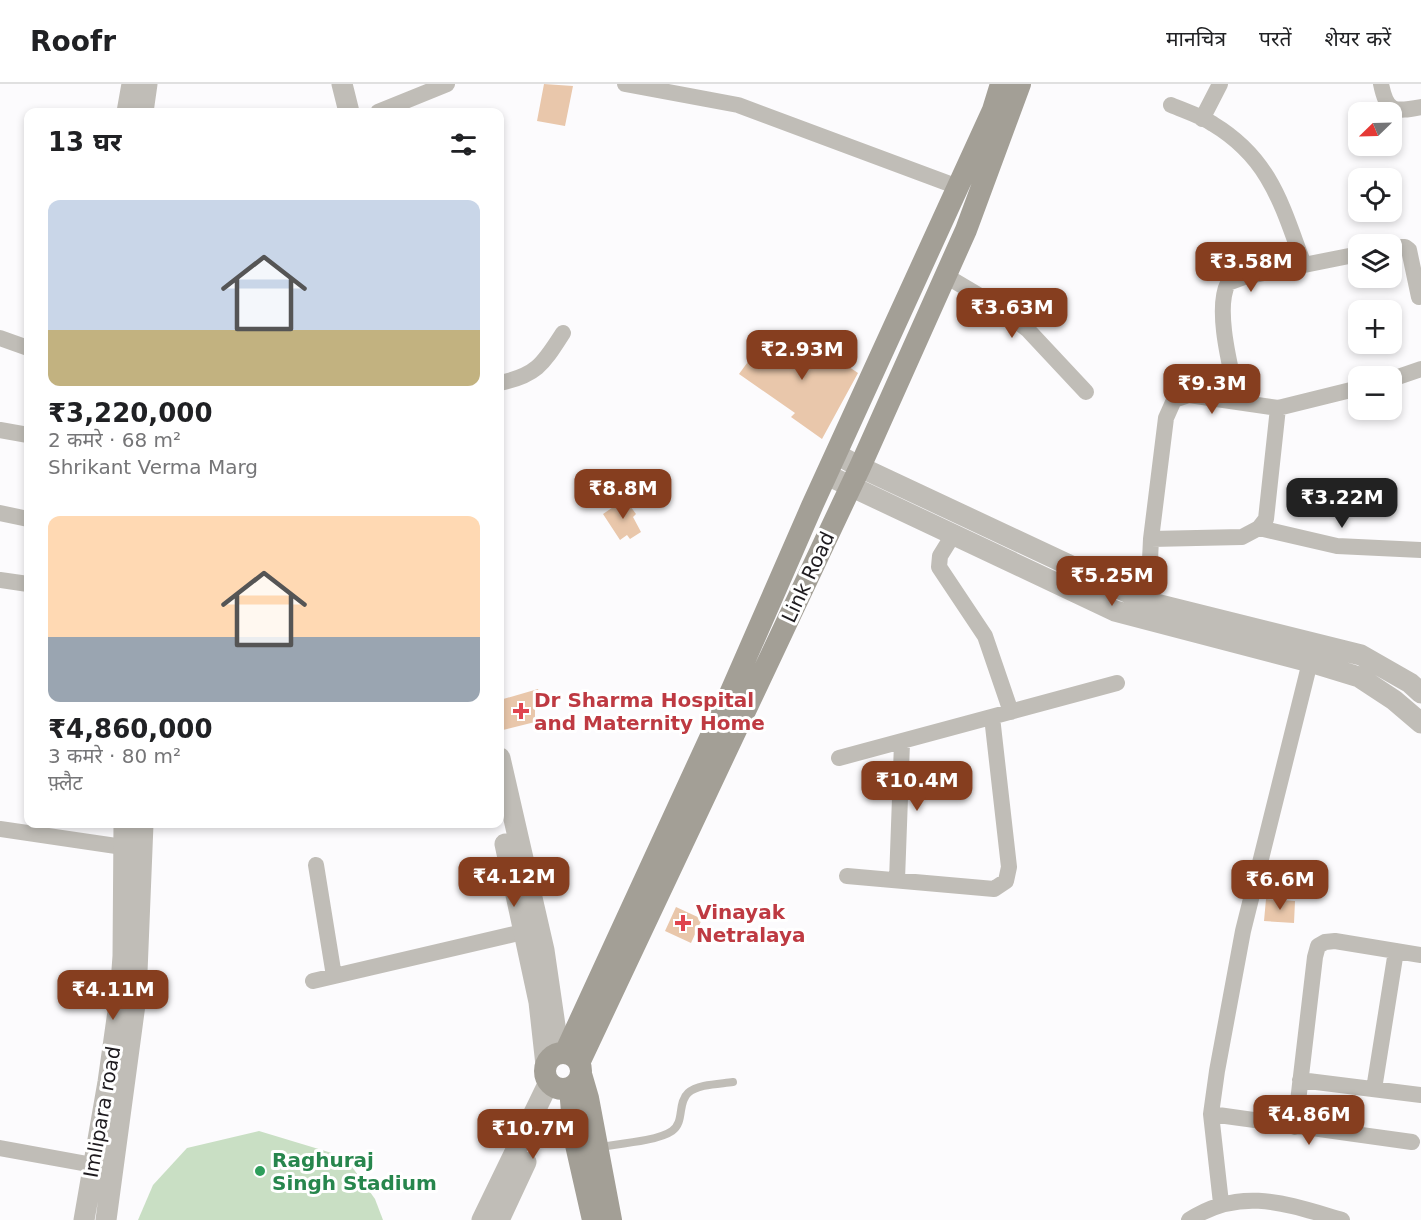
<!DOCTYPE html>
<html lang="hi">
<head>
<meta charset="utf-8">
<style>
	body { margin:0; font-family:"DejaVu Sans","Noto Sans Devanagari",sans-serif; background:#f6f6f6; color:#202124; height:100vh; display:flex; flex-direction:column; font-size:22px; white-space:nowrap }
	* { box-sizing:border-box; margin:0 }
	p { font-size:20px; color:#757577 }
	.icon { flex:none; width:33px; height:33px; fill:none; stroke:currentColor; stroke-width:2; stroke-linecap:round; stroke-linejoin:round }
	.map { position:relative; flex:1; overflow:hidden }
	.details { position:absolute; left:24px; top:24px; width:480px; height:720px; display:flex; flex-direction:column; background:#fff; border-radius:12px; box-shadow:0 3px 9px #0003 }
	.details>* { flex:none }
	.needle { width:39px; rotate:247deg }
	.buttons { position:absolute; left:1348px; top:18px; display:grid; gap:12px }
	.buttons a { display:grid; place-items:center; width:54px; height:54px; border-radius:12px; background:#fff; box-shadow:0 3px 9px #0003; font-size:30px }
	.price { position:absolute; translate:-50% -51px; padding:0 14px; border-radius:12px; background:#863e1f; color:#fff; font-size:20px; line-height:39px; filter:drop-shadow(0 2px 3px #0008) }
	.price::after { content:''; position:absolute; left:50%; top:36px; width:18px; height:14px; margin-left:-9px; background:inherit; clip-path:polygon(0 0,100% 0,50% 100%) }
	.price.selected { background:#222; color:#fff }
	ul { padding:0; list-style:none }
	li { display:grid; align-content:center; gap:12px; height:318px; padding:0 24px }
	li span { display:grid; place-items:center; height:186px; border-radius:12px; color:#555 }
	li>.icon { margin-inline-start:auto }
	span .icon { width:108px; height:108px; fill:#fffc; stroke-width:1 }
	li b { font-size:26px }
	h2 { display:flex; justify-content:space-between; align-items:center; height:72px; padding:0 24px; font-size:26px }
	header { display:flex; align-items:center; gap:36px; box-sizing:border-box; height:84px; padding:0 30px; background:#fff; border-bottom:2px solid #e0e0e0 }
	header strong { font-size:28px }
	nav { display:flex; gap:33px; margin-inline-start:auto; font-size:21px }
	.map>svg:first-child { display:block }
	.green { fill:#c9dfc4 }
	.building { fill:#e9c7ab }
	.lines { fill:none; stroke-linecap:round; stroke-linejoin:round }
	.service { stroke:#c0bdb7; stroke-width:8 }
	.minor { stroke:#c0bdb7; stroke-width:16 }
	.tertiary { stroke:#c0bdb7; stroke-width:21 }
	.secondary { stroke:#a39f96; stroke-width:22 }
	.health-dot { fill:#e0444e; stroke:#fff; stroke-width:2 }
	.leisure-dot { fill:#2e9e5b; stroke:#fff; stroke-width:2 }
	.labels { text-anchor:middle; stroke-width:6; stroke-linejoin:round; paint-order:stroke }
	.street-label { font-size:20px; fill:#1e1b1f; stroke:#fff }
	.health-label { font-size:20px; font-weight:bold; fill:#be3a42; stroke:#fff; text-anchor:start }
	.leisure-label { font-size:20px; font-weight:bold; fill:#27864d; stroke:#fff; text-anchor:start }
</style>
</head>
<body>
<header>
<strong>Roofr</strong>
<nav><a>मानचित्र</a><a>परतें</a><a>शेयर करें</a></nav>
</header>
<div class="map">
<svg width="1421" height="1136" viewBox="0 0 1421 1136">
	<rect width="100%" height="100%" fill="#fcfbfd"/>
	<path class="green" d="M259,1047L345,1073L375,1115L383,1136H138L153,1101L187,1064Z"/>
	<path class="building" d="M544,0L573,2L565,42L537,37Z
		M791,249L826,274L830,270L858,289L822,355L791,333L795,329L739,290L750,275Z
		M625,415L636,430L633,433L641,448L630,455L627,451L620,456L603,430Z
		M538,605L543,622L535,624V638L503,646L500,633V616Z
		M1266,815L1295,817L1294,839L1264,837Z
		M676,823L702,835L691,859L665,847Z"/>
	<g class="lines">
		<path class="service" d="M599,1063C617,1060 658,1057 672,1047C685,1038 677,1019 688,1009C698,1000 720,1000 733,998"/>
		<path class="minor" d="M625,0L738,21L958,103
			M1381,0C1387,29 1394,28 1421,23
			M1171,21C1185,27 1201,32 1213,40C1271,75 1282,122 1304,181
			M378,28L447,0
			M1202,35L1220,0
			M1392,163H1405L1409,166L1419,213
			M946,192L1000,224L1028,246L1086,308
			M0,254L28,264
			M1392,295L1421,285
			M500,299C537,291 543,280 563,249
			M1238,318C1232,289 1214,226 1228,199L1244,193L1359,170
			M0,346L28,351
			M0,429L28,435
			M1259,444L1337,462L1421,466
			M953,451L940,472L939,483L985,552L1011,628
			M1151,455L1242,453L1259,444L1266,435L1278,324
			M0,496L28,500
			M1148,518L1151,455L1166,334L1174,316L1189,311L1278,324L1359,304
			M839,674L1117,599
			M0,745L123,763
			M316,781L334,892
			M847,792L994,805L1006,797L1009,783L992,633
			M897,796L902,659
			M313,897L523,848
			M1300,996L1421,1011
			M1374,1005L1396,867
			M1211,1030L1412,1058
			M1295,1043L1315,873L1318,862L1325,858L1335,857L1421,871
			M0,1064L93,1081
			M1221,1119L1211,1030L1217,987L1243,847L1310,578
			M1189,1136C1241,1102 1287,1120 1342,1136"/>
		<path class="tertiary" d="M342,0L349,28
			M127,28L132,0
			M143,28L147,0
			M836,370L860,383L1148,518L1361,571L1410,599L1421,609
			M827,391L1115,527L1310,578L1359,593L1394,616L1421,639
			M500,674L544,866L559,969
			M505,760L539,918L546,981
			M84,1136L108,998L120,913L123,872L124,740
			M106,1136L136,913L143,740
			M482,1136L549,998
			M499,1136L526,1078"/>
		<path class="secondary" d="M565,969L722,628L812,422L993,26L1001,0
			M545 987a18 18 0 1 1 36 0a18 18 0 1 1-36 0Z
			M579,979L860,383L966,146L1020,0
			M581,990L588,1014L611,1136
			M570,1004L574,1052L593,1136"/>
	</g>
	<g class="health-dot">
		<path d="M518 618h6v6h6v6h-6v6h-6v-6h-6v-6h6z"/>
		<path d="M680 830h6v6h6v6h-6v6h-6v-6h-6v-6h6z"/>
	</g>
	<circle class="leisure-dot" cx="260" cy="1087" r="6"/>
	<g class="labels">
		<g class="street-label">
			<text transform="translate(808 493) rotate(-65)" y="7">Link Road</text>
			<text transform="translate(102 1028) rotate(-80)" y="7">Imlipara road</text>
		</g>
		<g class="health-label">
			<text x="534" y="623">Dr Sharma Hospital<tspan x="534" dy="23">and Maternity Home</tspan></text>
			<text x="696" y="835">Vinayak<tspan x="696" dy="23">Netralaya</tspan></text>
		</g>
		<g class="leisure-label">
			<text x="272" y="1083">Raghuraj<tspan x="272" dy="23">Singh Stadium</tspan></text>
		</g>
	</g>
</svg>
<div class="buttons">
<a><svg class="needle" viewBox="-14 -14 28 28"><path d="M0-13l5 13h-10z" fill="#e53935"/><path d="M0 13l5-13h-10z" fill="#757577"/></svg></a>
<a><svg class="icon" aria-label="locate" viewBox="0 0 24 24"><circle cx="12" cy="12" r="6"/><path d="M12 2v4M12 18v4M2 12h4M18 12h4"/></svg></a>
<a><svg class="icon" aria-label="layers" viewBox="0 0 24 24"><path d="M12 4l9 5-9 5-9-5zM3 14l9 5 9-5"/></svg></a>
<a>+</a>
<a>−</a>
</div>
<b class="price" style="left:1251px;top:209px">₹3.58M</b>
<b class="price" style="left:1012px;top:255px">₹3.63M</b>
<b class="price" style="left:802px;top:297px">₹2.93M</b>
<b class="price" style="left:1212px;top:331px">₹9.3M</b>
<b class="price" style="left:623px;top:436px">₹8.8M</b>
<b class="price selected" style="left:1342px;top:445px">₹3.22M</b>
<b class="price" style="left:1112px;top:523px">₹5.25M</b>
<b class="price" style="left:917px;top:728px">₹10.4M</b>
<b class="price" style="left:514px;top:824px">₹4.12M</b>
<b class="price" style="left:1280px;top:827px">₹6.6M</b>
<b class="price" style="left:113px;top:937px">₹4.11M</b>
<b class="price" style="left:1309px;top:1062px">₹4.86M</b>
<b class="price" style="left:533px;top:1076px">₹10.7M</b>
<section class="details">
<h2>13 घर<svg class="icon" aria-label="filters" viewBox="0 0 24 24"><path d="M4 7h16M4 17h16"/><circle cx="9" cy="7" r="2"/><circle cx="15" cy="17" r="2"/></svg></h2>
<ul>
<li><span style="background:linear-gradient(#c9d6e8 70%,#c2b280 0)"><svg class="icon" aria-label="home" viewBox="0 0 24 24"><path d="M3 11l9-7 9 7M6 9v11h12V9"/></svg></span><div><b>₹3,220,000</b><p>2 कमरे · 68 m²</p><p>Shrikant Verma Marg</p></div></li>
<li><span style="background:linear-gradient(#ffd9b3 65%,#9aa5b1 0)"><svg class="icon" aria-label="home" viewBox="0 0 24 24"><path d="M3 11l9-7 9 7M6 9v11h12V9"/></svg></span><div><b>₹4,860,000</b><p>3 कमरे · 80 m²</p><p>फ़्लैट</p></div></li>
</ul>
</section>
</div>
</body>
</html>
